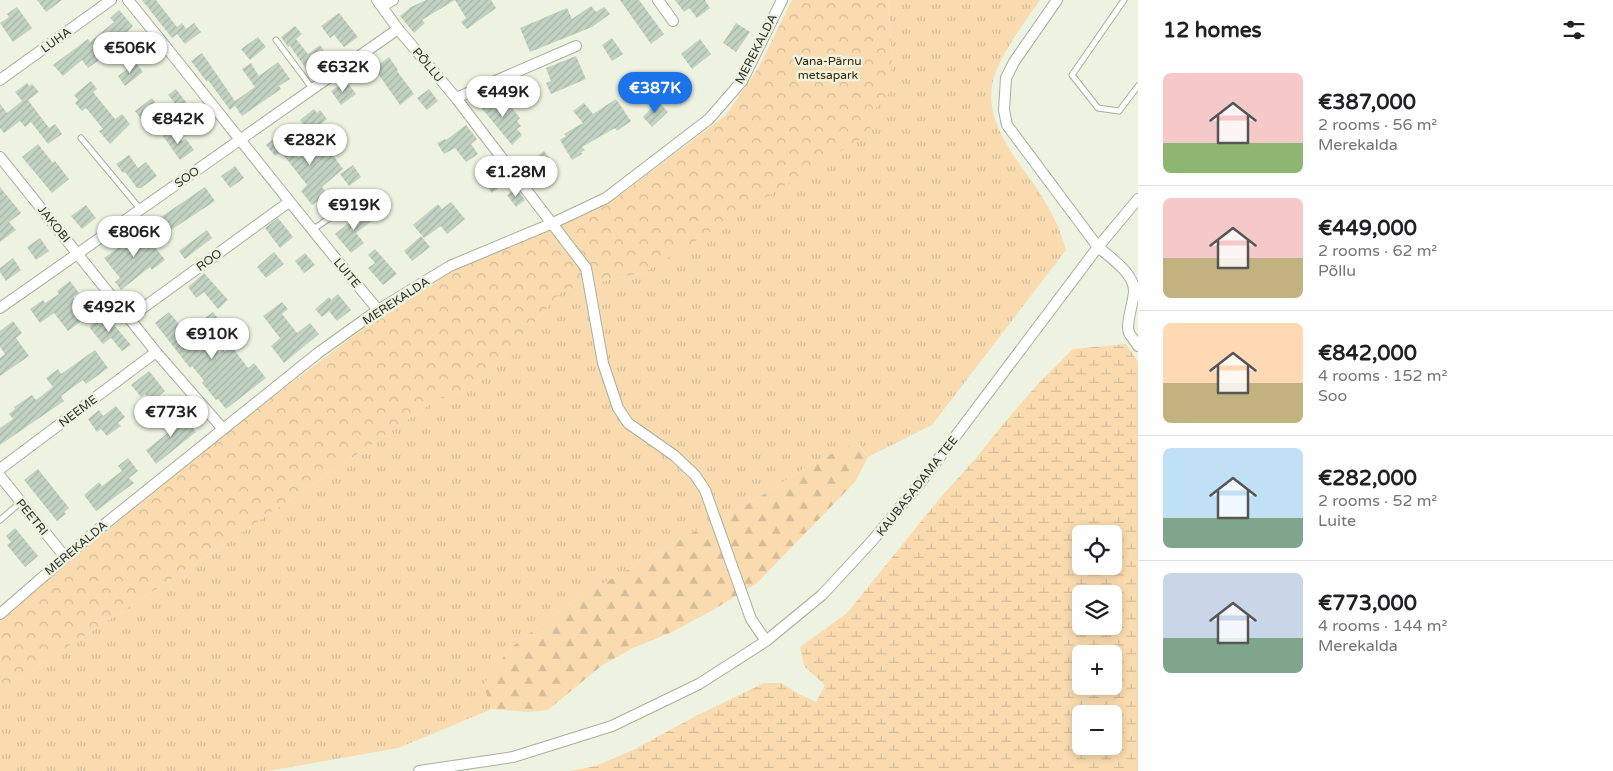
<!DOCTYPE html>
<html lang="en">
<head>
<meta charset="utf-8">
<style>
	body { margin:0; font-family:"Varela Round",sans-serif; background:#f2f2f2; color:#202124; height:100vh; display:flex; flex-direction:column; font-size:19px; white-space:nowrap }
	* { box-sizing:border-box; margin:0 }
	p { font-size:16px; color:#757577 }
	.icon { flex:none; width:28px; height:28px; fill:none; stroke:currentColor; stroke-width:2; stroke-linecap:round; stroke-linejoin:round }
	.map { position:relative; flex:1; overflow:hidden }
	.details { display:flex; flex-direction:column; background:#fff; width:475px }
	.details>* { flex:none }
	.tools { position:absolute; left:1072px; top:525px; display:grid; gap:10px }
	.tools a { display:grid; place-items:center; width:50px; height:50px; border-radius:8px; background:#fff; box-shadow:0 2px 8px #0003; font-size:25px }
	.price { position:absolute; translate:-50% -42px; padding:0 11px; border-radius:18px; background:#fff; color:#222; font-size:16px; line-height:32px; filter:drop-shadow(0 1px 2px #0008) }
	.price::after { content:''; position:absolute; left:50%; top:30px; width:15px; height:11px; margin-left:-8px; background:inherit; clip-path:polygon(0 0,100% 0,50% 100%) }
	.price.current { background:#1a73e8; color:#fff }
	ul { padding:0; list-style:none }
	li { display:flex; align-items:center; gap:15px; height:125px; padding:0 25px }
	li+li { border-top:1px solid #e0e0e0 }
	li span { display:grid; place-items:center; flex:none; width:140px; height:100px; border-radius:8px; color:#555 }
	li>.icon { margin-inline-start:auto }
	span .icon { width:60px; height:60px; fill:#fffc; stroke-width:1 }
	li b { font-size:21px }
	h2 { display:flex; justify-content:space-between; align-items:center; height:60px; padding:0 25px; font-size:21px }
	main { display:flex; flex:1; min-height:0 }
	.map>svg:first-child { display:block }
	.grass { fill:url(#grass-tufts) }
	.forest { fill:url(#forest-firs) }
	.wetland { fill:url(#wetland-marsh); fill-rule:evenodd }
	.park { fill:url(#park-crowns) }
	.building { fill:url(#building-hatch) }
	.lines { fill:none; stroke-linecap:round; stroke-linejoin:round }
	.service-casing { stroke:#a9af9c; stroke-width:7 }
	.minor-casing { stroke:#a9af9c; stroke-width:12 }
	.service { stroke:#fff; stroke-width:5 }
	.minor { stroke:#fff; stroke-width:10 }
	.labels { text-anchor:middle; stroke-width:5; stroke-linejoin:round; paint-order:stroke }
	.street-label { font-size:12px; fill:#2d2f28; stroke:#edf3e0 }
	.park-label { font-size:12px; fill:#3a2602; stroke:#edf3e0 }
</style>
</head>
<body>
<main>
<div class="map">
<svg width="1138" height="771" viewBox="0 0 1138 771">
	<defs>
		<pattern id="grass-tufts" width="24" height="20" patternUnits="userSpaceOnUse" patternTransform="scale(1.25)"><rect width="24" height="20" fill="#f9dbaf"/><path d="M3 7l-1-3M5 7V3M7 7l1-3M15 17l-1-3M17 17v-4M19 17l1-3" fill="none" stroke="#d6bc97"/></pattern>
		<pattern id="forest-firs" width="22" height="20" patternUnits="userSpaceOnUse" patternTransform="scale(1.25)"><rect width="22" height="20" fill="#f9dbaf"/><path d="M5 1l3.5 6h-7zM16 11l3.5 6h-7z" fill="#d6bc97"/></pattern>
		<pattern id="wetland-marsh" width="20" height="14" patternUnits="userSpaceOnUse" patternTransform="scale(1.25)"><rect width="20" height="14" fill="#f9dbaf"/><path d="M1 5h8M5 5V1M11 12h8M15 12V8" fill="none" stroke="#d6bc97"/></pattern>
		<pattern id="park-crowns" width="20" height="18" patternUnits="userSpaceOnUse" patternTransform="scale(1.25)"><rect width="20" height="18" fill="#f9dbaf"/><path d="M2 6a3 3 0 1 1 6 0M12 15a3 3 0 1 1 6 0" fill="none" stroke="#d6bc97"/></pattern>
		<pattern id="building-hatch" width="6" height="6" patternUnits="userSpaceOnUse" patternTransform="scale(1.25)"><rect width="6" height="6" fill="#c2d2c2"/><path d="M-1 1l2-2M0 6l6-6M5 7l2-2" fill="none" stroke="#a7b5a7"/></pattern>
	</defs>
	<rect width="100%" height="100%" fill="#edf3e0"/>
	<path class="grass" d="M888,0H1040C1024,24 997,57 992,86C985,131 1027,169 1047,205C1055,219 1062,234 1066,250L932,425L868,457L857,442L813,463L745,506L686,536L573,601L510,648L483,685L492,709L398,748L268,771H0V687L9,685L225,544L438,399L459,394L485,378L563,290L645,272L866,118L892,64Z"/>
	<path class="forest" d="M856,442L868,457L855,482L757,583L713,610L672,632L633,648L601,666L548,710L528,712L492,709L483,685L510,648L573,601L686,536L745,506L813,463Z"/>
	<path class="wetland" d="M1126,344L1138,362V771H569L596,766L633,750L694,717L764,683H781L799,694L816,702L825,685L804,666L800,647L847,613L940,498L976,458L1004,423L1037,385L1073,349ZM1081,534H1114V566H1081ZM1081,594H1114V626H1081ZM1081,654H1114V686H1081ZM1081,714H1114V746H1081Z"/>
	<path class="park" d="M792,0H888L892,64L888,95L866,118L872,132L645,272L563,290L485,378L459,394L438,399L225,544L9,685L0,687V619L70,557L228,431L369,324L455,269L616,198L726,115L759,67Z"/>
	<path class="building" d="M37,0H62L46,12Z
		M142,0H156L177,27L182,23L186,29L194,23L201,32L185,44L177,34L172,38Z
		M426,0H491L496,8L467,29L461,22L466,18L455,0L422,20L425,23L414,33L400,16L411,7Z
		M620,0H639L664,34L651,44Z
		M675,0H705L710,8L697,18L689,8L684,12Z
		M591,6L596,12L604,7L610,14L592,27L530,52L520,28L567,8L572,19Z
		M17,7L32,28L13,42L0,23L9,17L7,14Z
		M119,10L133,26L127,32L130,35L112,51L88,68L82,60L63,76L53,65L88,39L90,42L114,22L110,18Z
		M339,13L358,37L344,47L334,35L330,38L321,26Z
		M736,23L750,32L736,52L723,43Z
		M295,26L302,34L296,39L308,54L320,45L328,57L314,68L312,66L307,70L290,46L288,47L281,37Z
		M258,37L266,47L250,60L241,49Z
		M612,38L623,54L612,61L602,45Z
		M700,39L711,54L692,69L681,54Z
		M202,53L235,101L255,87L242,69L251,63L259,76L278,62L290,79L279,86L281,89L242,116L235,106L230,110L208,80L207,82L191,61Z
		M576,56L586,79L551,94L546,83L551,81L546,68Z
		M389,57L398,70L397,71L414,94L400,105L374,68Z
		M136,63L143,72L125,86L118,76Z
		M91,81L97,89L93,92L115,119L122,114L130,124L110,144L99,131L103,129L86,108L82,111L75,103L78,100L74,95Z
		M346,81L356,94L341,105L331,91Z
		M27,83L29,86L32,84L39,92L28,100L49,128L55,124L62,134L48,144L31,122L25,127L20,121L4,133L0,128V104L7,113L22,101L15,92Z
		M176,89L195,114L200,110L207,119L202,123L205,126L198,131L168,95Z
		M429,89L438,101L427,110L417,98Z
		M492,95L502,107L507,102L520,118L517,121L521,126L517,129L522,135L512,145L479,105Z
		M152,98L160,110L152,116L149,112L141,119L135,111Z
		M616,99L631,121L617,131L615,128L582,147L585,150L581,152L582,154L572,160L560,140L566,136L564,134L583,123L573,111L584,103L593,114Z
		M658,101L668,112L652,127L643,117Z
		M314,109L317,113L320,110L327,119L310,133L300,120Z
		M466,125L477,139L471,144L478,154L466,162L455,148L444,154L437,143L445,139L446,140Z
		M173,129L182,141L186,139L194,150L180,160L163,136Z
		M280,134L299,158L322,140L343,169L322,187L327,194L312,205L301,191L307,185L281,152L275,156L266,145Z
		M38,144L53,163L55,161L69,179L52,193L22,157Z
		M544,151L553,163L549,166L557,177L547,184L538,172L535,174L527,164Z
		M129,155L138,168L146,162L157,176L141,188H137L125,172L123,173L116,164Z
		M353,165L361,177L349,186L340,174Z
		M235,166L244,178L230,188L221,176Z
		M492,166L505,183L492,193L479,176Z
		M0,187L21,213L9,222L16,230L0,242Z
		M205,187L215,201L171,230L161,217Z
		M516,188L525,200L516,207L507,195Z
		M451,202L465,219L447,234L441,226L424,238L413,225L438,204L442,209Z
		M86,205L96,218L82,229L71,216Z
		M366,209L374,219L356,233L364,243L351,253L335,234Z
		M278,218L293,237L280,248L265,228Z
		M146,228L155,240L152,243L165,260L152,270L150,267L121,290L115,282L120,278L104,258Z
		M207,230L212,238L185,259L179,251Z
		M421,236L430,247L412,261L404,251Z
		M40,238L49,251L36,260L27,247Z
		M375,249L397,274L383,285L368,268L375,263L368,255Z
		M274,252L284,264L266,278L257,267Z
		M305,253L315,265L304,273L295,261Z
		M13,258L21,270L6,281L0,272V268Z
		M204,273L228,300L218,309L204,292L196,298L188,287Z
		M70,281L79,293L73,297L87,317L68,331L54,313L40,323L30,309L43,300L45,303L59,294L57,291Z
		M338,294L351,310L337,321L329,311L322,317L315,309L329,297L331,300Z
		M282,302L288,309L282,314L297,333L310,323L319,334L284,363L271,346L280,338L263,316Z
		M169,312L186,333L213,312L220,321L204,334L219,353L223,349L225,352L232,347L248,368L254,363L266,378L226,409L218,399L216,400L202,383L204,381L192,366L190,368L155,323Z
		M105,314L131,345L122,351L111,338L103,344L89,327Z
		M13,321L22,333L16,338L29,356L0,376V358L5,354L0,347V331Z
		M95,350L108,368L86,384L83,380L61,396L64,401L0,445V428L13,419L9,414L15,409L14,407L32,395L36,400L53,387L46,378L58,369L61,374Z
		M149,371L165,391L151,402L145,394L141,397L131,385Z
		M116,406L125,417L118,423L121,426L107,436L101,429L97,432L88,419L99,410L103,416Z
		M180,412L196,432L156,464L146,450L168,433L163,426Z
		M128,458L138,471L129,478L134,483L96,511L84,495L99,482L102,486L122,471L118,466Z
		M38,469L69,508L64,512L66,514L57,521L24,480Z
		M15,528L38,556L25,567L7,545L11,542L6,536Z"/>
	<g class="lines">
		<g class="service-casing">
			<path id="service" d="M1124,0L1072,75L1098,108L1119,111L1138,86
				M276,40L312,88
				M81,138L141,210
				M312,230L359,198
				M0,520L21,502"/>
		</g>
		<g class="minor-casing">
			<path id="minor" d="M128,0C212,103 293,208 378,310
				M377,0L398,29L456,98L586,268L603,363L618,408L628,423L675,456L695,475L705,490L751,619L766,641
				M658,0L673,21
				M382,6L393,0
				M0,80L111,0
				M456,98L576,46
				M0,157L156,352L223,429
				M1138,199L1098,247C1111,258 1135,274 1134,292C1133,304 1128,316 1128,328L1129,333L1138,346
				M0,308L398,29
				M129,318L289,202
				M0,469L156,352
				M0,476L65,557
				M0,614L90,536L318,353L378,310L450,266L553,223L606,198L709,119L742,81L782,0
				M419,771L513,757L612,726L699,684L766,641L822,595L872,541L921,482L1098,247L1007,125L1004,110L1006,78L1014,62L1057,0"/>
		</g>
		<use href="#service" class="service"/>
		<use href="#minor" class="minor"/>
	</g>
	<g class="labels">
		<g class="street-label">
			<text transform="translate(56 40) rotate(-36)" y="4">LUHA</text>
			<text transform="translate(756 49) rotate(-63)" y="4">MEREKALDA</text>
			<text transform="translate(428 65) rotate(50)" y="4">PÕLLU</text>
			<text transform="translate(187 177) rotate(-35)" y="4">SOO</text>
			<text transform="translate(54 224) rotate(51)" y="4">JAKOBI</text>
			<text transform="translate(209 260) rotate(-36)" y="4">ROO</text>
			<text transform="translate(347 273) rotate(50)" y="4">LUITE</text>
			<text transform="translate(396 301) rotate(-33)" y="4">MEREKALDA</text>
			<text transform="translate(78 411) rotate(-37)" y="4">NEEME</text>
			<text transform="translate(917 486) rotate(-52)" y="4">KAUBASADAMA TEE</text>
			<text transform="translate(32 517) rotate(51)" y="4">PEETRI</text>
			<text transform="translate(76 548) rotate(-40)" y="4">MEREKALDA</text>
		</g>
		<g class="park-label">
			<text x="828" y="65">Vana-Pärnu<tspan x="828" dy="14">metsapark</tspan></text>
		</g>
	</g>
</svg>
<div class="tools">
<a><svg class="icon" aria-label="locate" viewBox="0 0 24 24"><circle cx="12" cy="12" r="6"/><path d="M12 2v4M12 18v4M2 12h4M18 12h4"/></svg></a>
<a><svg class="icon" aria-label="layers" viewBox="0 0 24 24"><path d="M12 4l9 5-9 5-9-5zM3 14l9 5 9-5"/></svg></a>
<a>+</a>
<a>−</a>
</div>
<b class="price" style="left:130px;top:74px">€506K</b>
<b class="price" style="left:343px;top:93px">€632K</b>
<b class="price current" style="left:655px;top:114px">€387K</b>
<b class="price" style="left:503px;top:118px">€449K</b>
<b class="price" style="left:178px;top:145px">€842K</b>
<b class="price" style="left:310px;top:166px">€282K</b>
<b class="price" style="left:516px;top:198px">€1.28M</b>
<b class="price" style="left:354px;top:231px">€919K</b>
<b class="price" style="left:134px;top:258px">€806K</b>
<b class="price" style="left:109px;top:333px">€492K</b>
<b class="price" style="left:212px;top:360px">€910K</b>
<b class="price" style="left:171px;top:438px">€773K</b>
</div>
<section class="details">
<h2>12 homes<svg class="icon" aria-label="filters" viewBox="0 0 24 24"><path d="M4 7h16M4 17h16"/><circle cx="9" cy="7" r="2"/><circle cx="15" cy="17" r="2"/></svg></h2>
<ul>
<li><span style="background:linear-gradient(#f6c9c9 70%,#8fb573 0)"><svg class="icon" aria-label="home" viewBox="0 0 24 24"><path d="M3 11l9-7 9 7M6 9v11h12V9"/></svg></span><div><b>€387,000</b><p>2 rooms · 56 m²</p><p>Merekalda</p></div></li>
<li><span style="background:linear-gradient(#f6c9c9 60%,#c2b280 0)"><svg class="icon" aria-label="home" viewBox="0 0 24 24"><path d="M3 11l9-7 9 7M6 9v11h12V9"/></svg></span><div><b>€449,000</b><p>2 rooms · 62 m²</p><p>Põllu</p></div></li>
<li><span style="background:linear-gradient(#ffd9b3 60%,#c2b280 0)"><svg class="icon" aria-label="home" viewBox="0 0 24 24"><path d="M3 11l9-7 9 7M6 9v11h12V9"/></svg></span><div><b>€842,000</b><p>4 rooms · 152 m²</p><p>Soo</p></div></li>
<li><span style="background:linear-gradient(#bfe0f5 70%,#7fa58c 0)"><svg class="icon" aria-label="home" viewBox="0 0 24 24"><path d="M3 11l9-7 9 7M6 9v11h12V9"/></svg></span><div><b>€282,000</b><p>2 rooms · 52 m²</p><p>Luite</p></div></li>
<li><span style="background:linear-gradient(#c9d6e8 65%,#7fa58c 0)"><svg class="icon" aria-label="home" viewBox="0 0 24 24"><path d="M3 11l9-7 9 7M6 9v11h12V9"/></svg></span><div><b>€773,000</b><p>4 rooms · 144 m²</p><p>Merekalda</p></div></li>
</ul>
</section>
</main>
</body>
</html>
